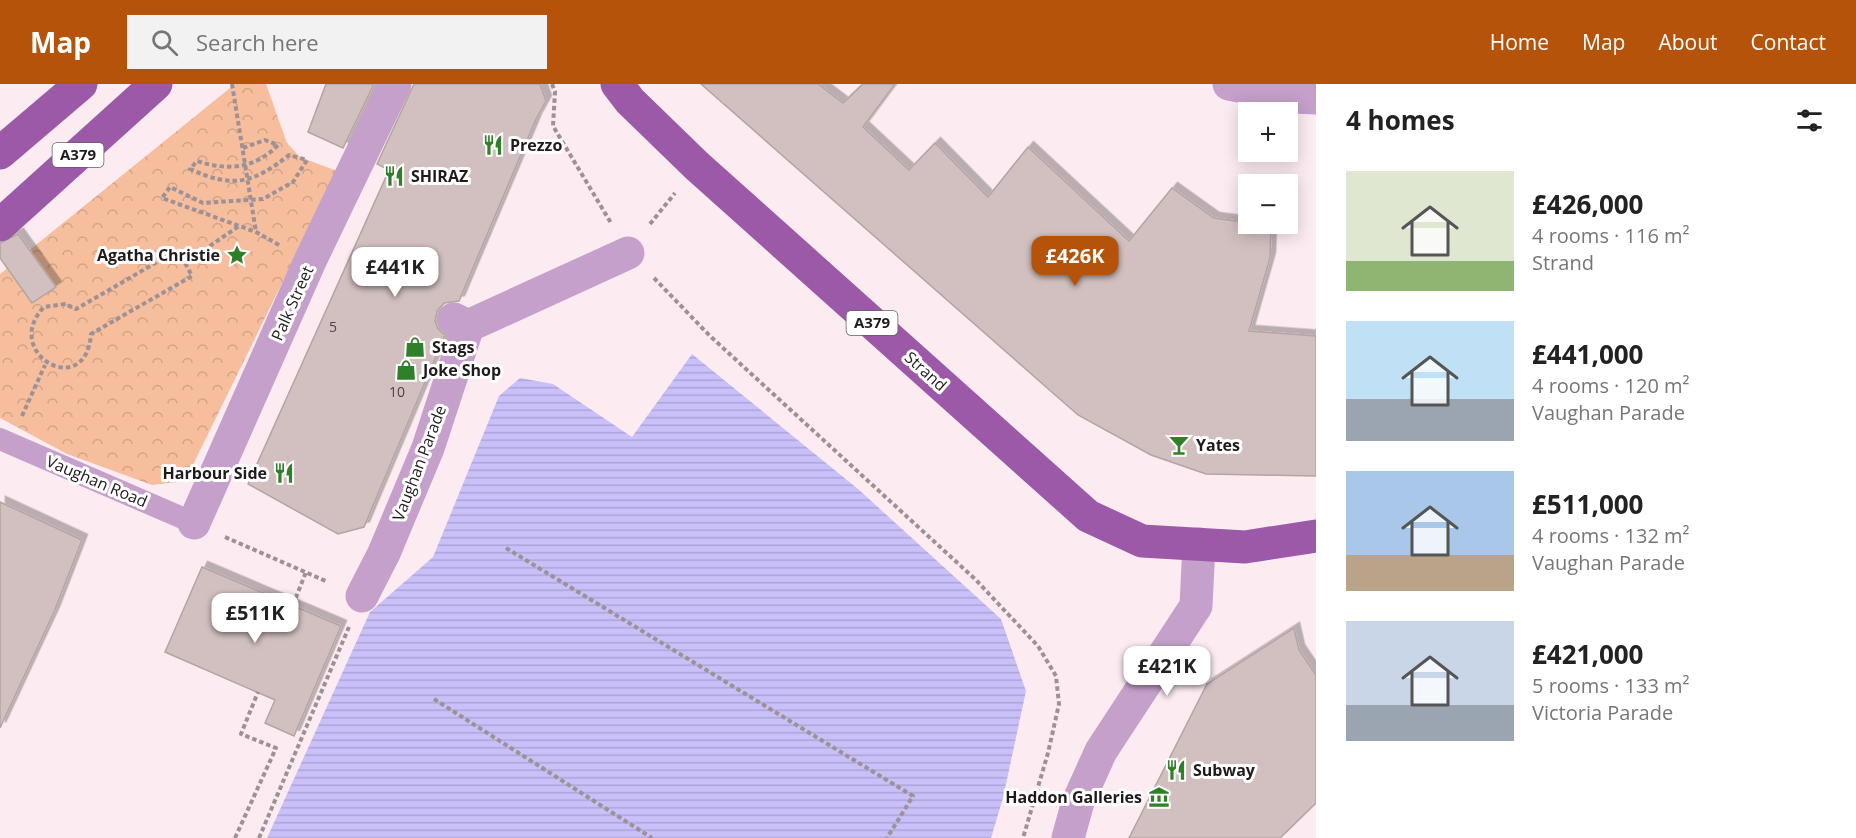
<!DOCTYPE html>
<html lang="en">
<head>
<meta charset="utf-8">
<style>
	body { margin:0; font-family:"Open Sans",sans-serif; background:#f2f2f2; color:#222; height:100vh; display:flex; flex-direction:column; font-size:22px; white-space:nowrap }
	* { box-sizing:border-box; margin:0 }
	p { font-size:20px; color:#767676 }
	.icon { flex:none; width:33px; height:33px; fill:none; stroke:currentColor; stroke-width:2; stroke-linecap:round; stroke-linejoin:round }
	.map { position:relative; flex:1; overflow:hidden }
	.drawer { display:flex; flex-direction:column; background:#fff; width:540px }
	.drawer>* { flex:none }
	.fabs { position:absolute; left:1238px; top:18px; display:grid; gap:12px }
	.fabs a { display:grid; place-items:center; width:60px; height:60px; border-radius:0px; background:#fff; box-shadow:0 3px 15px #0003; font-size:30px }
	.price { position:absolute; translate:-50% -51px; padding:0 14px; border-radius:12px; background:#fff; color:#222; font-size:20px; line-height:39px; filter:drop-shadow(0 2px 3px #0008) }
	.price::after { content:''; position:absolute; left:50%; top:36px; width:18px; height:14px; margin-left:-9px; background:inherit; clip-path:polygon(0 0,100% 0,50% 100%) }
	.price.selected { background:#b45309; color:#fff }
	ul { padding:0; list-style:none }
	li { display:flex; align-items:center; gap:18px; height:150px; padding:0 30px }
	li span { display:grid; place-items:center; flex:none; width:168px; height:120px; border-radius:0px; color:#555 }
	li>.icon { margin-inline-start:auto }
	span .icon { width:72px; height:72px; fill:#fffc; stroke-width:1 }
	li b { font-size:26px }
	h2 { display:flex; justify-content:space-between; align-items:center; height:72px; padding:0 30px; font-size:26px }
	header { display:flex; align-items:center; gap:36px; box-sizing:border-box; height:84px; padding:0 30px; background:#b45309; color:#fff }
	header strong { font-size:28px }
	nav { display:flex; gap:33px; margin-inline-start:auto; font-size:21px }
	.search { width:420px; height:54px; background:#f2f2f2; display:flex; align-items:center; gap:15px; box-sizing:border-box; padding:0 21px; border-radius:0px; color:#767676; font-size:22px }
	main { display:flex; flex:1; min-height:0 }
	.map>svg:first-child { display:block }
	.park { fill:url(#park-crowns) }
	.water { fill:url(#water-rules) }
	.building { fill:#d1c0bf; stroke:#b4a4a2; stroke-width:1.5; filter:url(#shadow) }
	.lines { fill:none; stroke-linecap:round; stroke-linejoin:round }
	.path { stroke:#9d9196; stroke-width:4; stroke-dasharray:4.5 3; stroke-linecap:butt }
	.service { stroke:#c5a0ca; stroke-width:22 }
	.pedestrian { stroke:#c5a0ca; stroke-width:33 }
	.minor { stroke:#c5a0ca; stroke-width:33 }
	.primary { stroke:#9c59a7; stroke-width:33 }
	.labels { text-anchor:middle; stroke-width:6; stroke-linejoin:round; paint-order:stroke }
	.number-label { font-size:14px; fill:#4c4446 }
	.shield { fill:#fff; stroke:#635f61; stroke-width:1.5 }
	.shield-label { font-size:15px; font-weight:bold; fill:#201a1d }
	.poi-label { font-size:16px; font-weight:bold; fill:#201a1d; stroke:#fff; text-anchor:start }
	.street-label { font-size:16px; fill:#201a1d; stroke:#fff }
</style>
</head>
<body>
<header>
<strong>Map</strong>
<div class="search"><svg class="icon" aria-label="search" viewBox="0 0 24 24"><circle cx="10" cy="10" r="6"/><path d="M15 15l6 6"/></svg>Search here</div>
<nav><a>Home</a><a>Map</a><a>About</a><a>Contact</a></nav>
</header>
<main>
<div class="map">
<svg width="1316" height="754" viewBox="0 0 1316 754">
	<defs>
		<pattern id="park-crowns" width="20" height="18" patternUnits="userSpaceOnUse" patternTransform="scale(1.5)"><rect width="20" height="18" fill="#f6be9d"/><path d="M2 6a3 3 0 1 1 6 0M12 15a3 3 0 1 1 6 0" fill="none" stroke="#d3a387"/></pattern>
		<pattern id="water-rules" width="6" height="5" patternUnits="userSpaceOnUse" patternTransform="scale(1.5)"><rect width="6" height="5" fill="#c9c0f9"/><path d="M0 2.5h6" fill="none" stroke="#aca4d5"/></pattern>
		<filter id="shadow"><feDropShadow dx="5.5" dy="-5.5" stdDeviation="0" flood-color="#0004"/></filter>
	</defs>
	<rect width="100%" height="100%" fill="#fcecf2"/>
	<path class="park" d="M235,0H266L287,59L300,73L337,87L185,397L152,401L67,370L0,334V190Z"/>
	<path class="water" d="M692,270L858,405L1001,535L1026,607L1003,714L991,754H267L370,528L433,473L499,312L520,294L553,300L632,353Z"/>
	<path class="building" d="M326,0H374L343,64L308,48Z
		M414,0H540L546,17L536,35L459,217L444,219L437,227L435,237L438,245L445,251L364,443L338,450L248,400L389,86L377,80Z
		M701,0H818L843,19L863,0H895L863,43L909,86L935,59L988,113L1028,63L1129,157L1172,104L1214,134L1271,142L1270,174L1249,247L1316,252V392L1206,390L1151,371L1078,331Z
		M18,150L56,203L32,219L0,174V159Z
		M0,418L82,456L54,528L0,644Z
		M202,483L341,542L294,652L265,639L275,616L165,568Z
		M1294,544L1299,566L1316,591V719L1280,754H1129L1207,600Z"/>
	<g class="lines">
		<path class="path" d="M232,0L256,148
			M552,0L555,8L553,42L611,139
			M243,64L265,56L278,61C255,85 227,87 197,77L190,85C233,105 254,99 289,71L307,76L293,98L263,115L203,119L170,103L162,114L256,148L279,161
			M650,140L675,109
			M178,166L192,192L91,250C86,318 0,269 44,223L65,220L76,225Z
			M185,179L239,142
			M654,194L710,252L975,495L1038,562L1056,592L1059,620L1048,669L1023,754
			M22,332L45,281
			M225,453L328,498
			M506,464L913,712L887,754
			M293,521L306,488
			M434,615L652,754
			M235,754L276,664L241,650L258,608
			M259,754L349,543"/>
		<path class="service" d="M0,355L194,439"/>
		<path class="pedestrian" d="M454,235L468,242L628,169
			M194,439L310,177L395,0
			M362,512L384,469L428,364L468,242"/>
		<path class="minor" d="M1229,0L1294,13L1316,14
			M1068,754L1078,718L1101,667L1196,522L1199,460"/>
		<path class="primary" d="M617,0L630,17L697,82L1088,432L1142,457L1245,463L1316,452
			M0,69L81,0
			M0,141L156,0"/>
	</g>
	<defs>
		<g id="restaurant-bare" transform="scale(1.62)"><path d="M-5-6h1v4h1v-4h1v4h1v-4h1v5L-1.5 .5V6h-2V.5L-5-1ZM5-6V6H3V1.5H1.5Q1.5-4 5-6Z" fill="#307f29" stroke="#fff" stroke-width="2.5" paint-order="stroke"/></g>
		<g id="sight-bare" transform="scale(1.62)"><path d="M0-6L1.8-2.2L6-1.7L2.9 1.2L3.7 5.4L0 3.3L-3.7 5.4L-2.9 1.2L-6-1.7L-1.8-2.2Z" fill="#307f29" stroke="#fff" stroke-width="2.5" paint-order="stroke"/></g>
		<g id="shop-bare" transform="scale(1.62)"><path d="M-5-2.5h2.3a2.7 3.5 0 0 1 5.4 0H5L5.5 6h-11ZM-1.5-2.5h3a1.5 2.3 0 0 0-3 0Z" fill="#307f29" stroke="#fff" stroke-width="2.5" paint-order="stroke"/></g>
		<g id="bar-bare" transform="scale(1.62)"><path d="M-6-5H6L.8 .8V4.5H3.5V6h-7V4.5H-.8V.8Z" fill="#307f29" stroke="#fff" stroke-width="2.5" paint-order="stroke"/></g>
		<g id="museum-bare" transform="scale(1.62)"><path d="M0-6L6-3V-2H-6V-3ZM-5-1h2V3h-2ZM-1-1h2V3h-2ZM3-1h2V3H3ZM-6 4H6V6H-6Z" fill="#307f29" stroke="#fff" stroke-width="2.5" paint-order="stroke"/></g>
	</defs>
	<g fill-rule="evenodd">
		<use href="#restaurant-bare" x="493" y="61"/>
		<use href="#restaurant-bare" x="394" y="92"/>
		<use href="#sight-bare" x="237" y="171"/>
		<use href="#shop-bare" x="415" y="263"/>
		<use href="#shop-bare" x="406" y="286"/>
		<use href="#bar-bare" x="1179" y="361"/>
		<use href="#restaurant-bare" x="284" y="389"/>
		<use href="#restaurant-bare" x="1176" y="686"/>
		<use href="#museum-bare" x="1159" y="713"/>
	</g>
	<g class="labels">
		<g class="number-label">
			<text x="333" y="248">5</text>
			<text x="397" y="313">10</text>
		</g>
		<g class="shield">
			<rect x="52.5" y="59" width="51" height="24" rx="4.5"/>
			<rect x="846.5" y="227" width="51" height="24" rx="4.5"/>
		</g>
		<g class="shield-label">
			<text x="78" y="76">A379</text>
			<text x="872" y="244">A379</text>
		</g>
		<g class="poi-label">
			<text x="510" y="67">Prezzo</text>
			<text x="411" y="98">SHIRAZ</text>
			<text x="220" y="177" text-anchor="end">Agatha Christie</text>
			<text x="432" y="269">Stags</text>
			<text x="423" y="292">Joke Shop</text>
			<text x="1196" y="367">Yates</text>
			<text x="267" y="395" text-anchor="end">Harbour Side</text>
			<text x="1193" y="692">Subway</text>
			<text x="1142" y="719" text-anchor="end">Haddon Galleries</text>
		</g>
		<g class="street-label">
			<text transform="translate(292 219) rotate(-66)" y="6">Palk Street</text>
			<text transform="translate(926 287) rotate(42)" y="6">Strand</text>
			<text transform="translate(419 379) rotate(-69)" y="6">Vaughan Parade</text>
			<text transform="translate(97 397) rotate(23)" y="6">Vaughan Road</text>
		</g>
	</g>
</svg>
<div class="fabs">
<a>+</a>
<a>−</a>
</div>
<b class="price selected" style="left:1075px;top:203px">£426K</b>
<b class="price" style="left:395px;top:214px">£441K</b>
<b class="price" style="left:255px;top:560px">£511K</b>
<b class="price" style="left:1167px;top:613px">£421K</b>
</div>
<section class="drawer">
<h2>4 homes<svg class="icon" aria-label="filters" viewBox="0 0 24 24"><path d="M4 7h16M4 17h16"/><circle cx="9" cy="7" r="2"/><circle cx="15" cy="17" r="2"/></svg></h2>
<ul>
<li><span style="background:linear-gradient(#dfe7d0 75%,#8fb573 0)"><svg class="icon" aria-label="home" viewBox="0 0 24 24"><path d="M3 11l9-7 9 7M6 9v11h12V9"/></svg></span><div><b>£426,000</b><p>4 rooms · 116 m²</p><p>Strand</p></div></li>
<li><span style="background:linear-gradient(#bfe0f5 65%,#9aa5b1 0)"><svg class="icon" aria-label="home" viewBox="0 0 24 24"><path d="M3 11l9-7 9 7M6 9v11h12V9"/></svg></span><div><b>£441,000</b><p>4 rooms · 120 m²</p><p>Vaughan Parade</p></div></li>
<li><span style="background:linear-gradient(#a9c7e8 70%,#b9a48a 0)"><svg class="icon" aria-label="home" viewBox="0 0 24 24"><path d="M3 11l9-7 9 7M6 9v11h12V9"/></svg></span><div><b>£511,000</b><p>4 rooms · 132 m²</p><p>Vaughan Parade</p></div></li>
<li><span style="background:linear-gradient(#c9d6e8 70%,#9aa5b1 0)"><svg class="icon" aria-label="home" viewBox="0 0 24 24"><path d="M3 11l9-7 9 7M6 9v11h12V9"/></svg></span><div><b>£421,000</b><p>5 rooms · 133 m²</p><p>Victoria Parade</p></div></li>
</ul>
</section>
</main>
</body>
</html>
